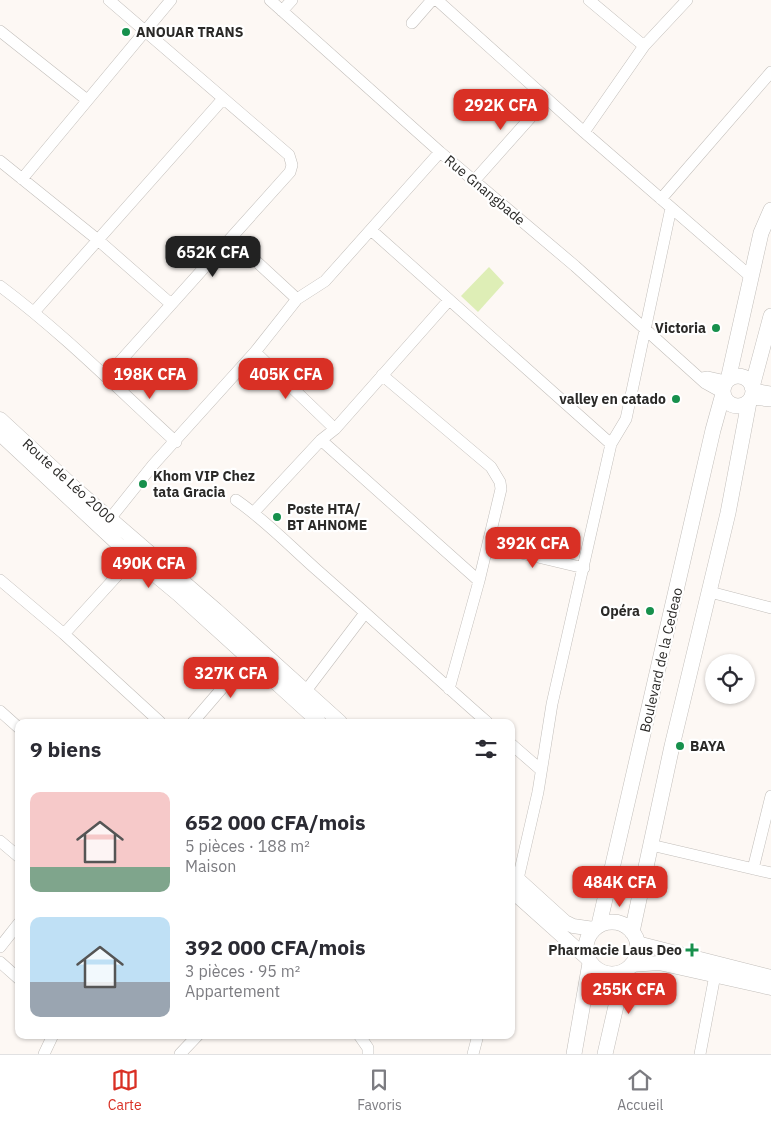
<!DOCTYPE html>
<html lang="fr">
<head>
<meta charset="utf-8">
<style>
	body { margin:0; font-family:"IBM Plex Sans",sans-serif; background:#f2f2f3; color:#2b2b33; height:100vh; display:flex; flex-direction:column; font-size:19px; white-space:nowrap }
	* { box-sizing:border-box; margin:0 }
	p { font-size:16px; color:#7c7c81 }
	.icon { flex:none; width:28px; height:28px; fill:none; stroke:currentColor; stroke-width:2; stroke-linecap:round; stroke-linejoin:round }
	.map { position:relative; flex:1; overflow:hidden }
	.panel { position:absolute; left:15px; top:719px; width:500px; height:320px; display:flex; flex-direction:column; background:#fff; border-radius:10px; box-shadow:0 1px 4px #0004 }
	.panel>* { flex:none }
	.fabs { position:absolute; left:705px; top:654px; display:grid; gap:10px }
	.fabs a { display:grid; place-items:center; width:50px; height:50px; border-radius:50%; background:#fff; box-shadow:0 1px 4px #0004; font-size:25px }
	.price { position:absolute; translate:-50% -42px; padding:0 11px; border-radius:10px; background:#d93025; color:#fff; font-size:16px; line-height:32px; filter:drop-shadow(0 1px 2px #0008) }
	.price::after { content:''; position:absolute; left:50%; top:30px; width:15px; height:11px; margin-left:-8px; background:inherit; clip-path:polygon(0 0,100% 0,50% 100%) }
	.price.active { background:#222; color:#fff }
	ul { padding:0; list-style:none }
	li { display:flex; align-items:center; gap:15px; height:125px; padding:0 15px }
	li span { display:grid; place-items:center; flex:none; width:140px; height:100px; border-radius:10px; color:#555 }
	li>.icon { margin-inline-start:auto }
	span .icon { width:60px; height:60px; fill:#fffc; stroke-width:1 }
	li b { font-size:21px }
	h2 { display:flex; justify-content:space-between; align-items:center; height:60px; padding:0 15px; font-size:21px }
	.dock { display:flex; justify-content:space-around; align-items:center; height:70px; border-top:1px solid #e1e1e2; background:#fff; font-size:14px; color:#7c7c81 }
	.dock a { display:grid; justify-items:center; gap:2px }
	.dock .active { color:#d93025 }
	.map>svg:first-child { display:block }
	.green { fill:#deeeb6 }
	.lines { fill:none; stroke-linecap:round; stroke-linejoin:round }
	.minor-casing { stroke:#c2beba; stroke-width:12 }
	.tertiary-casing { stroke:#c2beba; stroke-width:15 }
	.secondary-casing { stroke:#c2beba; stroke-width:16 }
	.minor { stroke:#fff; stroke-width:11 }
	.tertiary { stroke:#fff; stroke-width:14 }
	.secondary { stroke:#fff; stroke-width:15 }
	.poi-dot { fill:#17904c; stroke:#fff; stroke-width:2 }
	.labels { text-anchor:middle; stroke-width:4.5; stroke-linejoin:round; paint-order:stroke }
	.poi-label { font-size:14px; font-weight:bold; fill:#2b2a28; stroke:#fff; text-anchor:start }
	.street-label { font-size:14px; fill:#2b2a28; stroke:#fff }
</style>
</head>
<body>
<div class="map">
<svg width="771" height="1054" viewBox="0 0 771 1054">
	<rect width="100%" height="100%" fill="#fdf8f4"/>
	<path class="green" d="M489,267L504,283L478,312L461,296Z"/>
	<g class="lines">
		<g class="minor-casing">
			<path id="minor" d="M270,0L440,152L575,266L705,383L723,393
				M437,0L584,132L750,276
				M589,0L644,46
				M282,11L292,0
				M412,23L432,0
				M0,31L87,100
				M584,132L644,46L687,0
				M0,161L98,240L171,304
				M22,179L171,0
				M474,181L547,99
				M661,199L771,72
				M371,230L611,444
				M231,238L297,299
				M0,286C63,333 118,389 176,442
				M34,312L222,100
				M255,352L335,429
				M382,375L491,467L500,482L501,489L479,581L449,689
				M107,376L290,172L292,165L289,155L109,0
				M702,378L708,377L726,381
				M753,389L771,392
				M751,399L771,401
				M321,440L479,581
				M236,500C265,520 290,546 317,570C374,620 430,672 487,722
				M254,512L321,440L335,429L449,300
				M105,525L153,465L255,352L297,299L325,281L440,152
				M488,545L584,568
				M0,580L64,634L160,722
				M710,592L771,608
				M64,634L134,557
				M305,692L365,613
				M0,711L19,728
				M193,722L249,657
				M511,744L541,770
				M0,841L19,857
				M651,845L771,873
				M753,869L771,796
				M511,900L518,879L538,792L552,704L611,444L626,419L671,208
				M0,947L19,923
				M0,962L19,979
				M359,1035L368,1048V1054
				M44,1054L53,1035
				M180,1054L198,1035
				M473,1054L478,1035
				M700,1054L715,975"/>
		</g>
		<g class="tertiary-casing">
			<path id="tertiary" d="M0,419L78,491L216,610L340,722
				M0,434L119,545L178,594L319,722
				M511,873L565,922L573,926L594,929
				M511,890L588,959
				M637,943L771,977
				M631,965L659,963L771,988"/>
		</g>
		<g class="secondary-casing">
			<path id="secondary" d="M723 391a15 15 0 1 1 30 0a15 15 0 1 1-30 0Z
				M728,380L761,233L771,210
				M752,387L771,316
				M586 948a26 26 0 1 1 52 0a26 26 0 1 1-52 0Z
				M599,925L713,430L723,394
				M632,932L672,746L728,513L749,402
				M574,1054L590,963
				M605,1054L624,971"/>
		</g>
		<use href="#minor" class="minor"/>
		<use href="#tertiary" class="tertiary"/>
		<use href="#secondary" class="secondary"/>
	</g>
	<g class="poi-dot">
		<circle cx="126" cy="32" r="5"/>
		<circle cx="716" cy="328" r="5"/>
		<circle cx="676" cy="399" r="5"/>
		<circle cx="143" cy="484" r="5"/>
		<circle cx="277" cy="517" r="5"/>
		<circle cx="650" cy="611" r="5"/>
		<circle cx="680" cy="746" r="5"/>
		<path d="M689.5 942.5h5v5h5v5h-5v5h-5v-5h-5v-5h5z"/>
	</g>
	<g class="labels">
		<g class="poi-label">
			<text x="136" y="37">ANOUAR TRANS</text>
			<text x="706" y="333" text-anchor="end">Victoria</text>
			<text x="666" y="404" text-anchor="end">valley en catado</text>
			<text x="153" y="481">Khom VIP Chez<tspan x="153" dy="16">tata Gracia</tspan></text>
			<text x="287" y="514">Poste HTA/<tspan x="287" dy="16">BT AHNOME</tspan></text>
			<text x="640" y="616" text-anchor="end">Opéra</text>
			<text x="690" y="751">BAYA</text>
			<text x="682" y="955" text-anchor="end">Pharmacie Laus Deo</text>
		</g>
		<g class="street-label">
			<text transform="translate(485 190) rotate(40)" y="5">Rue Gnangbade</text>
			<text transform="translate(69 481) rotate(42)" y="5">Route de Léo 2000</text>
			<text transform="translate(661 660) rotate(-77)" y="5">Boulevard de la Cedeao</text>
		</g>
	</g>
</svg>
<div class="fabs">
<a><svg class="icon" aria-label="locate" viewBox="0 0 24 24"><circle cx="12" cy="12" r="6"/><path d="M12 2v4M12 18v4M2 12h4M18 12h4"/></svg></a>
</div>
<b class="price" style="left:501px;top:131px">292K CFA</b>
<b class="price active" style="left:213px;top:278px">652K CFA</b>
<b class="price" style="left:150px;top:400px">198K CFA</b>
<b class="price" style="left:286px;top:400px">405K CFA</b>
<b class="price" style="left:533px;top:569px">392K CFA</b>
<b class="price" style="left:149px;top:589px">490K CFA</b>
<b class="price" style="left:231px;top:699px">327K CFA</b>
<b class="price" style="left:620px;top:908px">484K CFA</b>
<b class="price" style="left:629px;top:1015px">255K CFA</b>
<section class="panel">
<h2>9 biens<svg class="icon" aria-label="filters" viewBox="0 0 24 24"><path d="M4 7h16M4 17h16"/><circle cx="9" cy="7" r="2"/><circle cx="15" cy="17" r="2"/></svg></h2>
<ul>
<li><span style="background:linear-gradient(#f6c9c9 75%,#7fa58c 0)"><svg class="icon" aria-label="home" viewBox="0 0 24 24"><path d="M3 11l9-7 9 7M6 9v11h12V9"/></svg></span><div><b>652 000 CFA/mois</b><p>5 pièces · 188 m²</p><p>Maison</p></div></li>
<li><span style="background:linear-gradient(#bfe0f5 65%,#9aa5b1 0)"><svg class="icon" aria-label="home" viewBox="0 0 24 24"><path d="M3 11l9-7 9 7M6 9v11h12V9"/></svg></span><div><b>392 000 CFA/mois</b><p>3 pièces · 95 m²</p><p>Appartement</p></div></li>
</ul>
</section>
</div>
<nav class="dock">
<a class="active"><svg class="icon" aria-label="map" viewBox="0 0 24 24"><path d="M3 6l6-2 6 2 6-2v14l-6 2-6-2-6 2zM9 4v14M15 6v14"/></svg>Carte</a>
<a><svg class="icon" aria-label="saved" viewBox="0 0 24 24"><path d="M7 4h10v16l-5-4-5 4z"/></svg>Favoris</a>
<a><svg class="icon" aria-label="home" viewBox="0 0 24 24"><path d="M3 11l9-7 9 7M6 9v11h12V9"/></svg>Accueil</a>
</nav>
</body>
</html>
